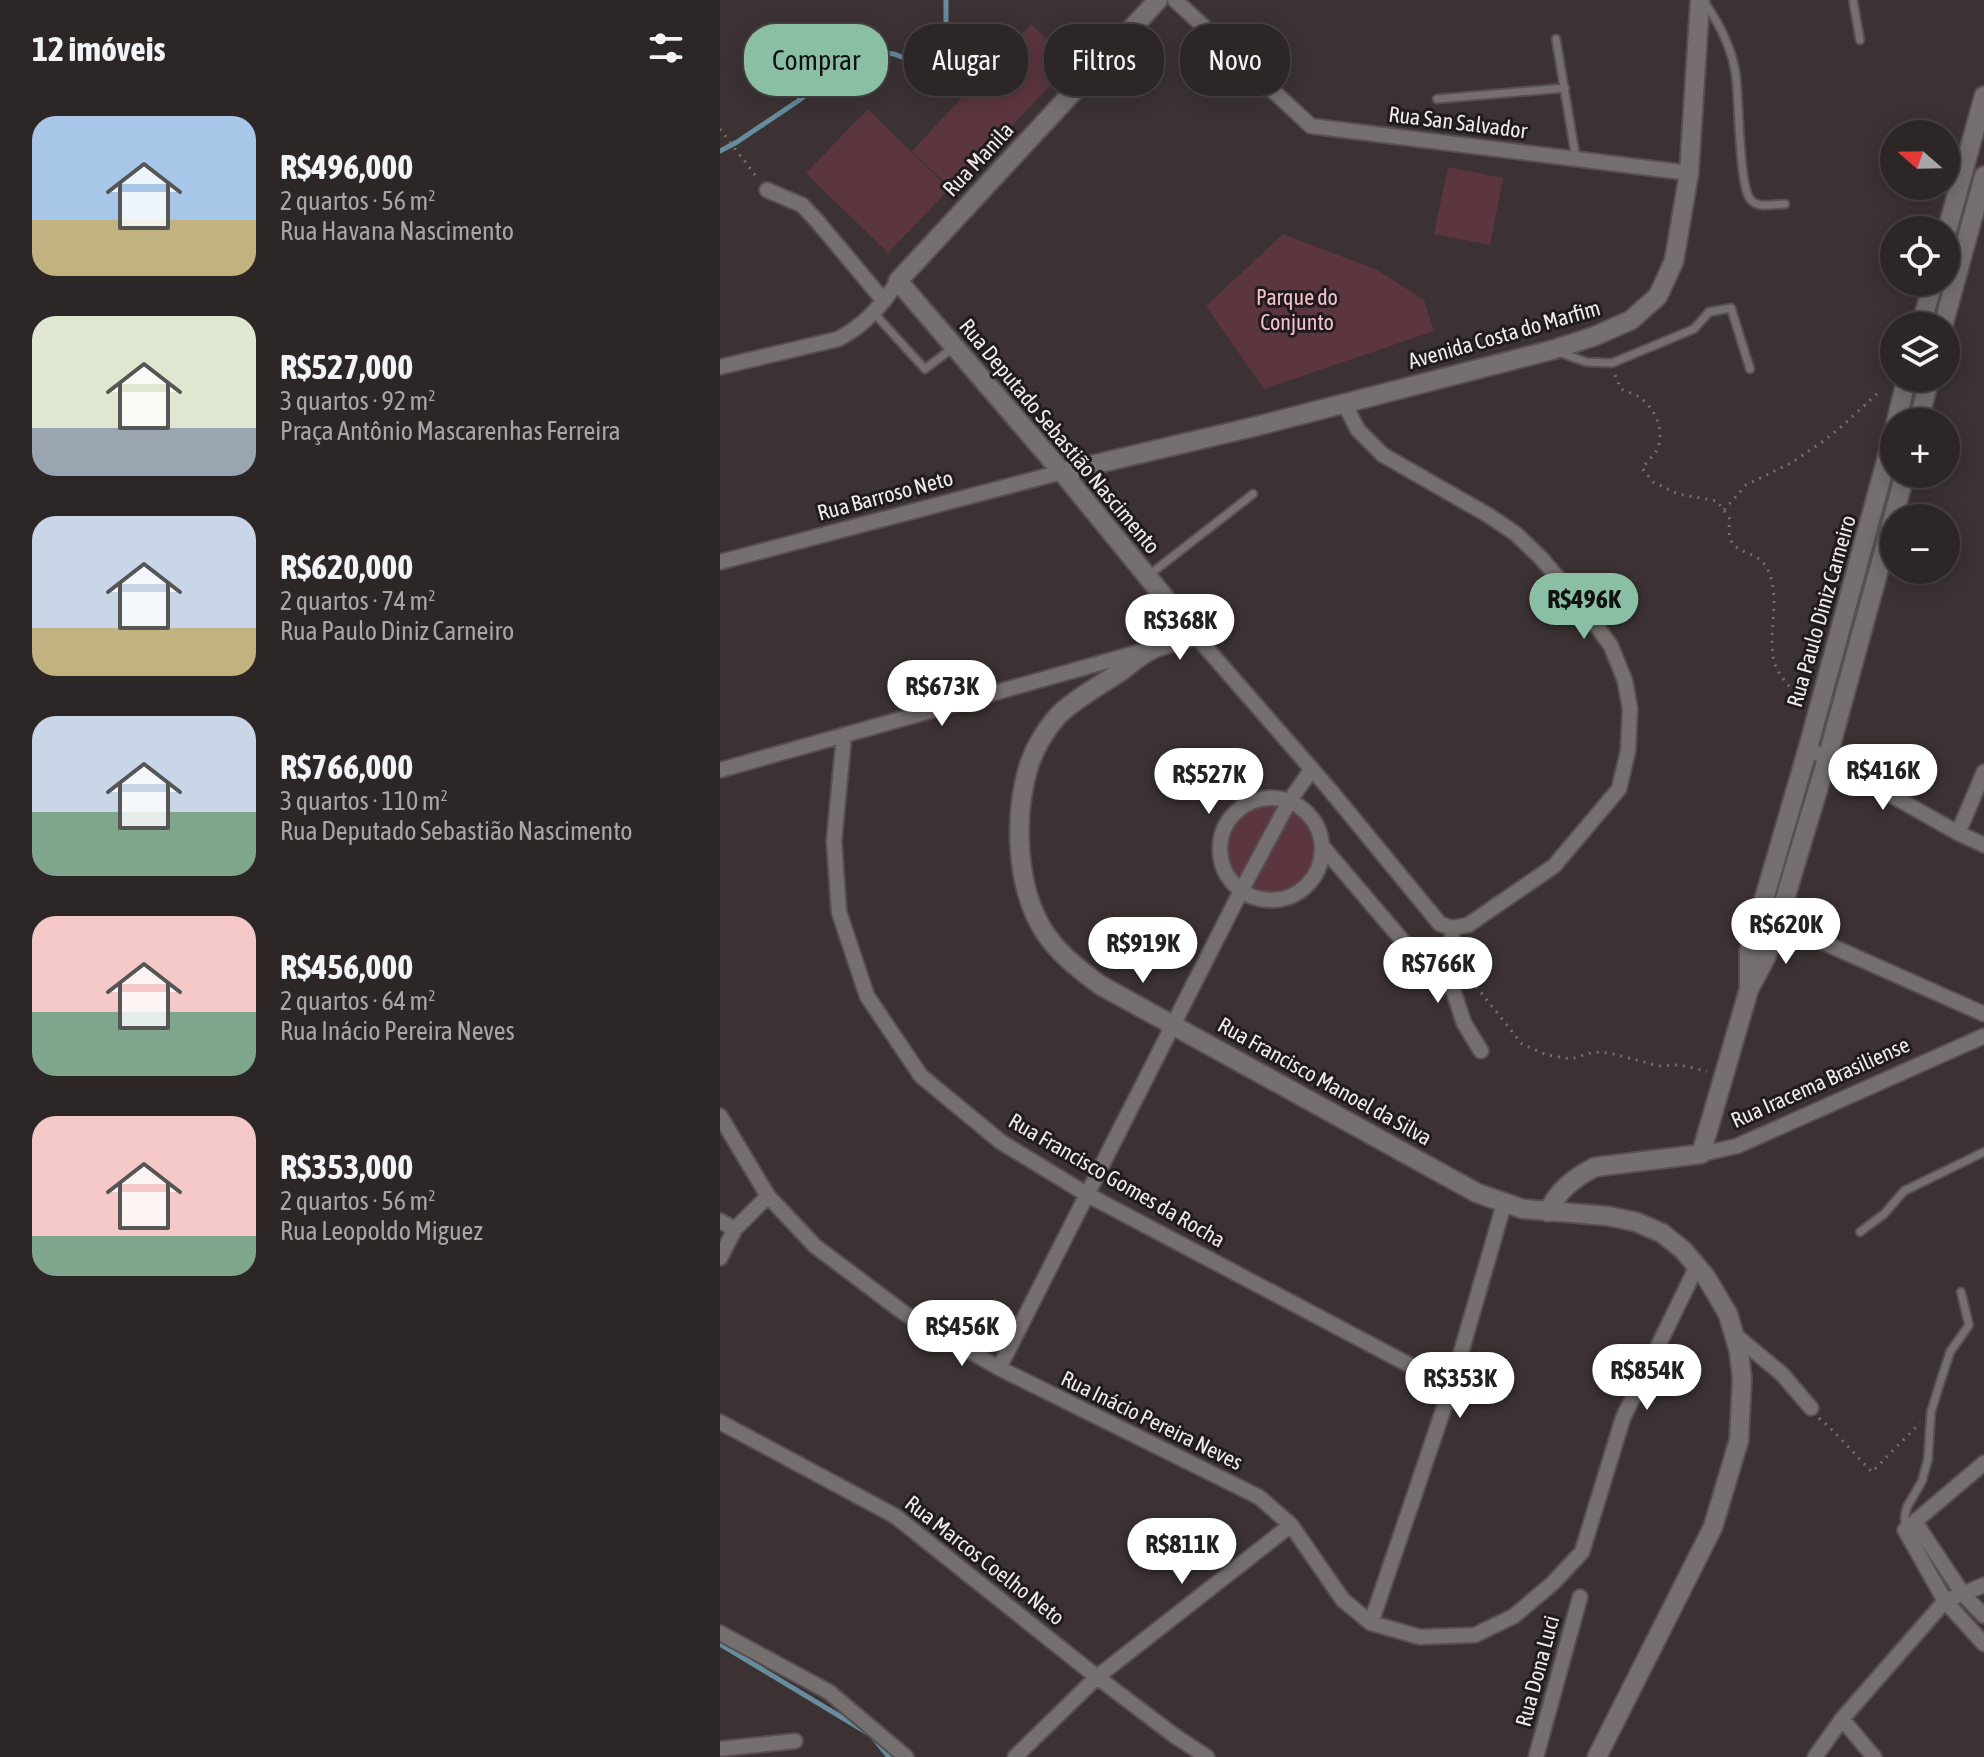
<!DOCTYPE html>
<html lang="pt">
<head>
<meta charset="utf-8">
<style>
	body { margin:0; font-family:"Asap Condensed",sans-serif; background:#393233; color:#f1f3f6; height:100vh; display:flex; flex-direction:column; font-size:30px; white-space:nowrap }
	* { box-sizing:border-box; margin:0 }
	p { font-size:26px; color:#a7a5a7 }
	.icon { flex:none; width:44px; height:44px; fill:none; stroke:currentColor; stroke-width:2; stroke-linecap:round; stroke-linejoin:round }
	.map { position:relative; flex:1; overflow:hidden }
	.sheet { display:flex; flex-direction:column; background:#2d2627; width:720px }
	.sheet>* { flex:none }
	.banner { position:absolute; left:24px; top:24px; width:760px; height:72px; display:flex; gap:16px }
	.needle { width:52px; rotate:290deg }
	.fabs { position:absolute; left:1160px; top:120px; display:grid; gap:16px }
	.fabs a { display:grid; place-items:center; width:80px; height:80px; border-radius:50%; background:#2d2627; box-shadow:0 4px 20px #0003,0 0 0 2px #484344; font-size:40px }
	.price { position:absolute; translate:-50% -68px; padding:0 18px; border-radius:28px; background:#fff; color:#222; font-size:26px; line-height:52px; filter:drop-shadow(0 2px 4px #0008) }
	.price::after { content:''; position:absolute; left:50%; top:48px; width:24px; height:18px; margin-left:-12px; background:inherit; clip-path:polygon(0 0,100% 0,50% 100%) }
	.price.selected { background:#8abfa5; color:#111 }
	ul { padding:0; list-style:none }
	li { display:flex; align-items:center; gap:24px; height:200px; padding:0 32px }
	li span { display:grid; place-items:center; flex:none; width:224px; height:160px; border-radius:24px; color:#555 }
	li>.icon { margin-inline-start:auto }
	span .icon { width:96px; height:96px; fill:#fffc; stroke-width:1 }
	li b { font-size:34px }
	h2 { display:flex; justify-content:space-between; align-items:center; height:96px; padding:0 32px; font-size:34px }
	.chip { padding:0 28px; border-radius:32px; background:#2d2627; box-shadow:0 4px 20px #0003,0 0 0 2px #484344; font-size:28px; line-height:72px }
	.chip.selected { background:#8abfa5; color:#111 }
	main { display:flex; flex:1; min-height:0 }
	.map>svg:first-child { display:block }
	.green { fill:#5c363e }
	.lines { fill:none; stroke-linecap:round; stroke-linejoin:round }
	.stream { stroke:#668c9e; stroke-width:5 }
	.service-casing { stroke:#594f51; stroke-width:11 }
	.minor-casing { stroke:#594f51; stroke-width:18 }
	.tertiary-casing { stroke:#594f51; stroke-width:22 }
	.path { stroke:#766d6f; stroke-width:3; stroke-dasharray:2 6; stroke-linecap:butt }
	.service { stroke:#756f70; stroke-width:7 }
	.minor { stroke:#756f70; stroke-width:14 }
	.tertiary { stroke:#756f70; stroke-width:18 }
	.labels { text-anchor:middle; stroke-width:6; stroke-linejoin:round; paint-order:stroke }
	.street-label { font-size:22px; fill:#f1eaeb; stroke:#201b1c }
	.park-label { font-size:22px; fill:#f5c0ca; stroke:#201b1c }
</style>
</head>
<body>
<main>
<section class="sheet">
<h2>12 imóveis<svg class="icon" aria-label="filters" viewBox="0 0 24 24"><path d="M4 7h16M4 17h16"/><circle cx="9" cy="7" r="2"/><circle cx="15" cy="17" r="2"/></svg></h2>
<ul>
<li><span style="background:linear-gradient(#a9c7e8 65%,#c2b280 0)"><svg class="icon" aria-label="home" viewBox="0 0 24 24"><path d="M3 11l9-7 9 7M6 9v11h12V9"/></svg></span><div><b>R$496,000</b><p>2 quartos · 56 m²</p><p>Rua Havana Nascimento</p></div></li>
<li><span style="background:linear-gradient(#dfe7d0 70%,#9aa5b1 0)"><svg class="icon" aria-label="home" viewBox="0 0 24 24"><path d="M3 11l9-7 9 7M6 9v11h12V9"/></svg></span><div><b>R$527,000</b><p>3 quartos · 92 m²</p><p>Praça Antônio Mascarenhas Ferreira</p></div></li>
<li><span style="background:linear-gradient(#c9d6e8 70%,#c2b280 0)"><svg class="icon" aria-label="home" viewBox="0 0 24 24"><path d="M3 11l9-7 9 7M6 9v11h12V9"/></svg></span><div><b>R$620,000</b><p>2 quartos · 74 m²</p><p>Rua Paulo Diniz Carneiro</p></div></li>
<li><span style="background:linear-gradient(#c9d6e8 60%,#7fa58c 0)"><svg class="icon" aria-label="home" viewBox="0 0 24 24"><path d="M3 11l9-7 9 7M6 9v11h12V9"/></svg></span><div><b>R$766,000</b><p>3 quartos · 110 m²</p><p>Rua Deputado Sebastião Nascimento</p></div></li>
<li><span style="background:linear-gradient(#f6c9c9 60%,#7fa58c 0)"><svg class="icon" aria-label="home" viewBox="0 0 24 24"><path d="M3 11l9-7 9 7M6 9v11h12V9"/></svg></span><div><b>R$456,000</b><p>2 quartos · 64 m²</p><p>Rua Inácio Pereira Neves</p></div></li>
<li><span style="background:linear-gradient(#f6c9c9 75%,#7fa58c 0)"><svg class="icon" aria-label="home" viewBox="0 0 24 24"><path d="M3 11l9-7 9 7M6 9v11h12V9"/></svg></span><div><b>R$353,000</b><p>2 quartos · 56 m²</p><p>Rua Leopoldo Miguez</p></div></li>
</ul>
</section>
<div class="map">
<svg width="1264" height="1757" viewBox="0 0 1264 1757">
	<rect width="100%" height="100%" fill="#3c3234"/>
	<path class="green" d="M311,24L351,63L232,189L192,151Z
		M148,109L229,189L168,253L86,173Z
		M728,167L783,178L770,245L714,234Z
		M563,234L657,270L704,300L714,331L544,389L486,306Z
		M500 849a51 51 0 1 1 102 0a51 51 0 1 1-102 0Z"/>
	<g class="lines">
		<path class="stream" d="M0,151L17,142L78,101L138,55L156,52L174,54L189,60L215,58L226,38V0
			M0,1644L151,1735L169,1757"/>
		<g class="service-casing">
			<path id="service" d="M1133,0L1140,40
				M985,3C1000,25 1013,50 1016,77C1019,100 1019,184 1030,199C1037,209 1054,204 1065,204
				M836,39L856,159
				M717,99L845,88
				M153,312L205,369L234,347
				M838,352L866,362L892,363L974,329L989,312L1011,308L1030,369
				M429,575L533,494
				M1140,1232L1164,1214L1184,1191L1264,1152
				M1185,1530V1515L1187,1507L1202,1481L1208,1459L1211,1412L1219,1386L1230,1352L1249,1325L1241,1292"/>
		</g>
		<g class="minor-casing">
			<path id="minor" d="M455,0L591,126L969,173
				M47,190L82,205L97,221L164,301
				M0,367L118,339C144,326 162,305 178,281
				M0,562L342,472
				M476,636L610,790L720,924L732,928L748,925L834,866L899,789L908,751L910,709L905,681L891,646L863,607L821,558L796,534L768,515L663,455L638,430L624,403
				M124,736L114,841L119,912L147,996L201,1076L281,1142L368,1195L731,1387
				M1088,748L1238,833L1264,845
				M0,770L423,651
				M500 849a51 51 0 1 1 102 0a51 51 0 1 1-102 0Z
				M1238,833L1264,772
				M602,846L694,954C705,975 706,977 730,981L744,1023L761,1051
				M1039,914L1264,1014
				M694,954C714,958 718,954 732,941V928
				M730,981L737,961L732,941
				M0,1116L48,1196L95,1246L184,1313L279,1368L539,1497L571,1525L623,1600L651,1623L700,1637L755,1635L794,1616L833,1583L862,1552L903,1418L977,1266
				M981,1154L1017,1146L1264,1036
				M0,1221L15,1229
				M0,1258L15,1229L48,1196
				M1015,1335L1062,1374L1091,1408
				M279,1368L521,891L570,800L592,769
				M0,1422L175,1516L377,1677L455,1736L487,1757
				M1264,1463L1185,1530L1225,1601L1264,1644
				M1195,1522L1243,1594L1264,1616
				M651,1623L731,1387L784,1204
				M0,1633L109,1692L186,1757
				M1122,1719L1154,1757
				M0,1749L75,1741
				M295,1757L377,1677L571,1525
				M816,1757L860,1597
				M1095,1757L1122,1719L1225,1601L1264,1585"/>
		</g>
		<g class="tertiary-casing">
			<path id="tertiary" d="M438,0L178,281L342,472L476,636C462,640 448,643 435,648C422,653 411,664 400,672C383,683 347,704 336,718C324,732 315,748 309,765C293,818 295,896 331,941C344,958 363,972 380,985L757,1193L803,1209L888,1216L916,1222L942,1233L963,1250L986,1277L1008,1314L1019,1352L1022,1378L1019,1440L993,1527L877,1757
				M1226,234L1264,96
				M1201,326L1213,282
				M1223,326L1264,176
				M1176,422L1187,378
				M1198,422L1210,378
				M342,472L533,427L832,350L875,336L911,320L938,296L954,261L969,173L980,0
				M1029,986V951L1088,748L1174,432
				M828,1212C838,1190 854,1178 875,1167L981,1154L1029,989L1046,957L1058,922L1107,759L1185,474"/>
		</g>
		<path class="path" d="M0,129L39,180
			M895,375L901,389C907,392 914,394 919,397C936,408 947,435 935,453C931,458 926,463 922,468L933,482L958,494L997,501L1010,519C1003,559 1034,545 1047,568C1062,598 1047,631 1054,661C1057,674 1070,687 1078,697
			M1004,510L1026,485L1071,463L1102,442L1120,428L1159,392
			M746,974L802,1044L827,1055L851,1059L874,1052L890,1053L939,1066L959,1065L987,1071
			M1099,1418C1118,1434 1134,1454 1152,1472L1200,1423"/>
		<use href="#service" class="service"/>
		<use href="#minor" class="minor"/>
		<use href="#tertiary" class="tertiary"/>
	</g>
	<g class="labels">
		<g class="street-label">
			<text transform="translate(738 122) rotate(7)" y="8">Rua San Salvador</text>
			<text transform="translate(258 159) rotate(-47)" y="8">Rua Manila</text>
			<text transform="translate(784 334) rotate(-16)" y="8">Avenida Costa do Marfim</text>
			<text transform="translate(340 436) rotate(50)" y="8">Rua Deputado Sebastião Nascimento</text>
			<text transform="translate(165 495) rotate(-15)" y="8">Rua Barroso Neto</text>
			<text transform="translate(1101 611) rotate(-74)" y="8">Rua Paulo Diniz Carneiro</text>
			<text transform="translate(605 1081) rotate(29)" y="8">Rua Francisco Manoel da Silva</text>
			<text transform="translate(1100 1082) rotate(-24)" y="8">Rua Iracema Brasiliense</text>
			<text transform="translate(397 1180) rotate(30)" y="8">Rua Francisco Gomes da Rocha</text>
			<text transform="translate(432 1420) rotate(26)" y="8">Rua Inácio Pereira Neves</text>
			<text transform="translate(265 1560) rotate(38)" y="8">Rua Marcos Coelho Neto</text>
			<text transform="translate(817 1671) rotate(-75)" y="8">Rua Dona Luci</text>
		</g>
		<g class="park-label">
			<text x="577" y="305">Parque do<tspan x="577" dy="25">Conjunto</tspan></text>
		</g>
	</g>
</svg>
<div class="fabs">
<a><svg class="needle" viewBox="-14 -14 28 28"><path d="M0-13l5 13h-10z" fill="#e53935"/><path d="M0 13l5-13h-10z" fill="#a7a5a7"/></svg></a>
<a><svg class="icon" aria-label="locate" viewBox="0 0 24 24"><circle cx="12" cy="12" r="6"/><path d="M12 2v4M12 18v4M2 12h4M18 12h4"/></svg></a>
<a><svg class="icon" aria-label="layers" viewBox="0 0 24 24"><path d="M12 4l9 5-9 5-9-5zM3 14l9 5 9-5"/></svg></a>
<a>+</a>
<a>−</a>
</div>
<b class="price selected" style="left:864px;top:641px">R$496K</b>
<b class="price" style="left:460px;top:662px">R$368K</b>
<b class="price" style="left:222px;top:728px">R$673K</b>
<b class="price" style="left:1163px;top:812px">R$416K</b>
<b class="price" style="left:489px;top:816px">R$527K</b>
<b class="price" style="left:1066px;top:966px">R$620K</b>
<b class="price" style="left:423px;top:985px">R$919K</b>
<b class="price" style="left:718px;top:1005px">R$766K</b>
<b class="price" style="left:242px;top:1368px">R$456K</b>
<b class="price" style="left:927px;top:1412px">R$854K</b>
<b class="price" style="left:740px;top:1420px">R$353K</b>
<b class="price" style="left:462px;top:1586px">R$811K</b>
<div class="banner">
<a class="chip selected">Comprar</a>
<a class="chip">Alugar</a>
<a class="chip">Filtros</a>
<a class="chip">Novo</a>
</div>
</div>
</main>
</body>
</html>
